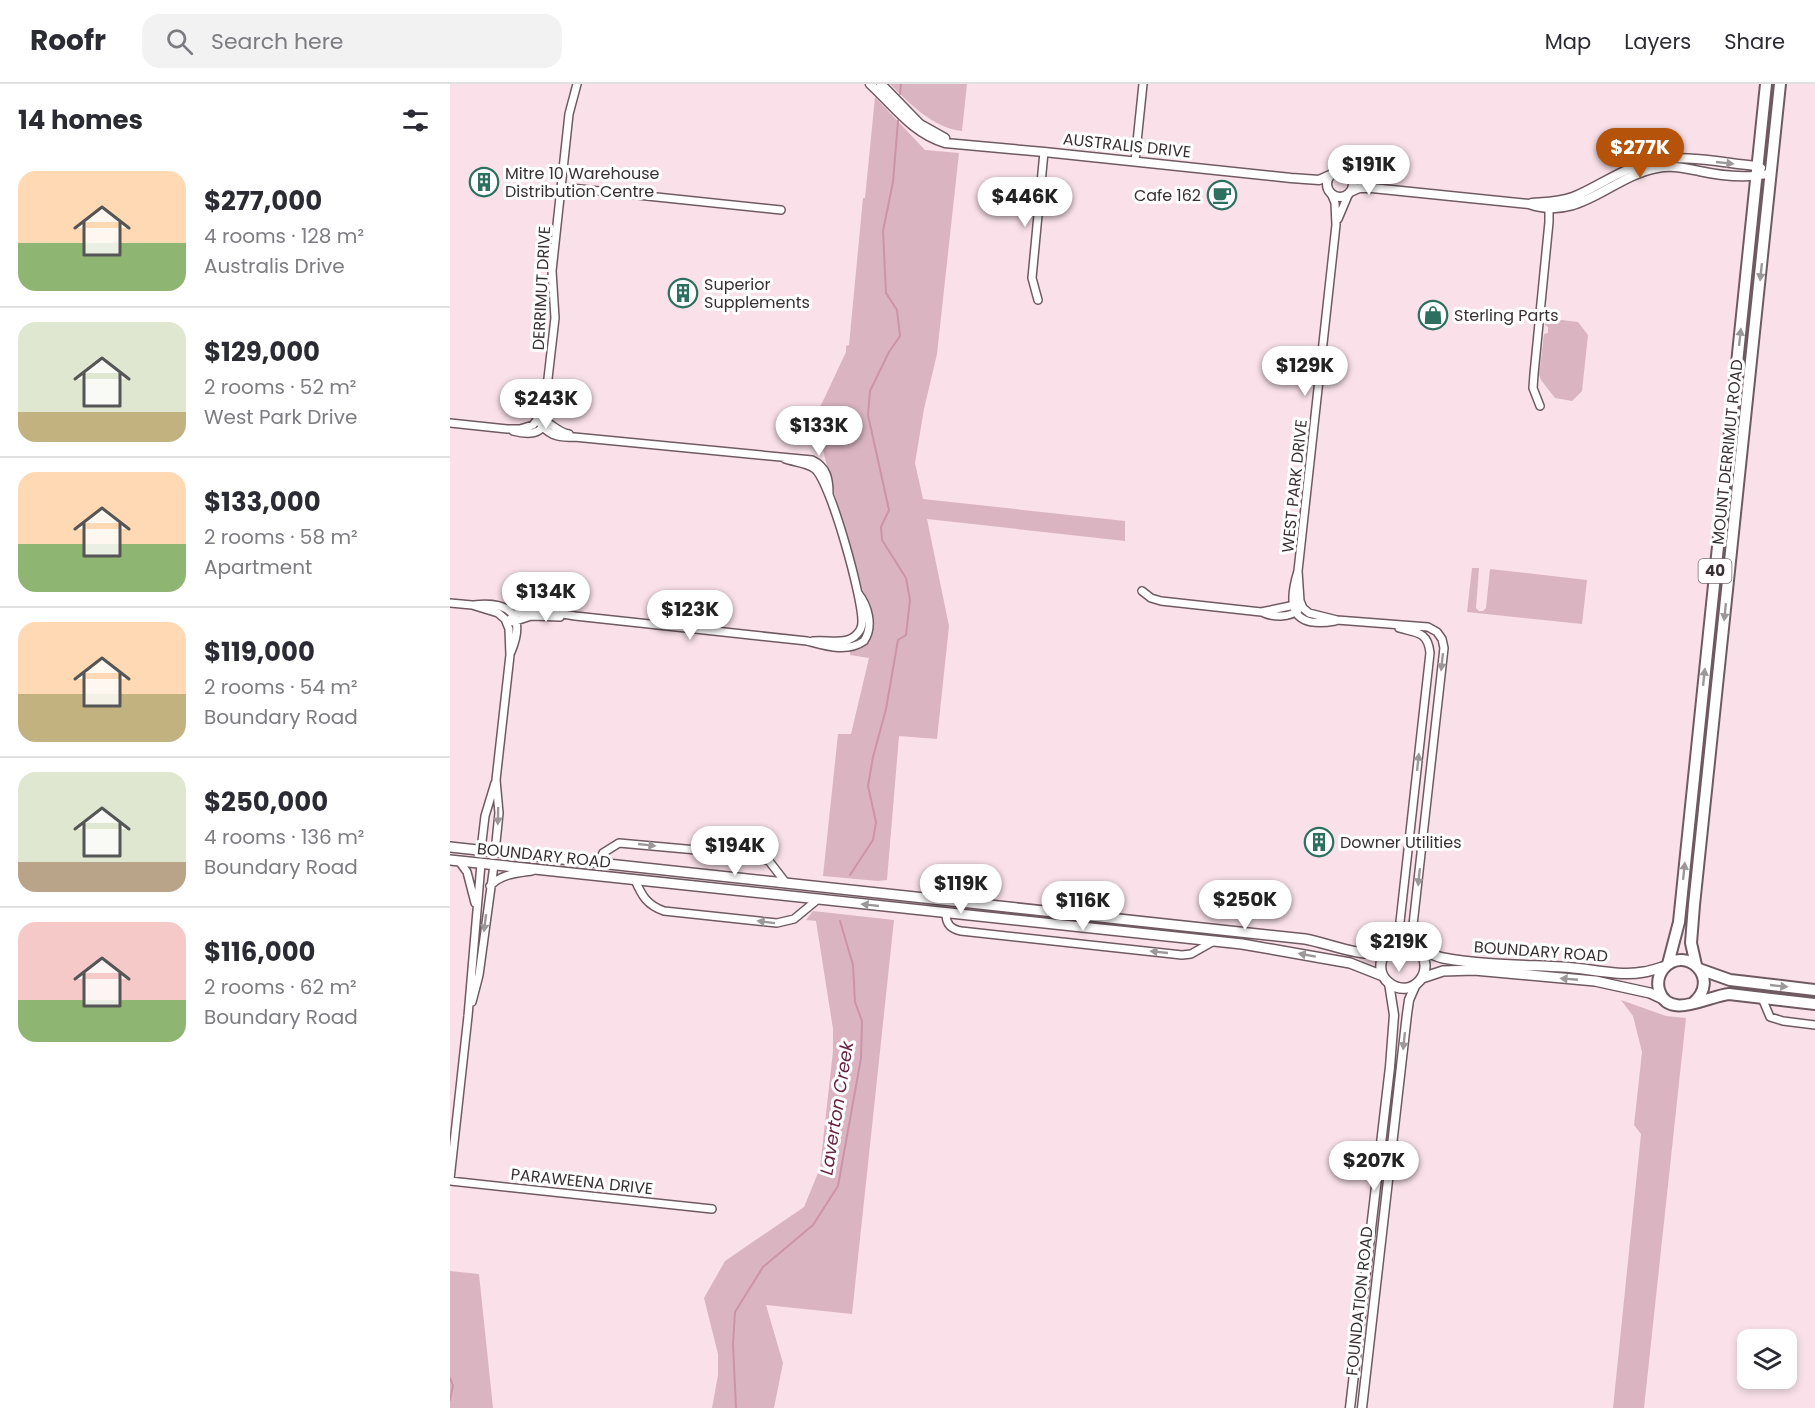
<!DOCTYPE html>
<html lang="en">
<head>
<meta charset="utf-8">
<style>
	body { margin:0; font-family:Poppins,sans-serif; background:#f2f2f3; color:#2b2b33; height:100vh; display:flex; flex-direction:column; font-size:22px; white-space:nowrap }
	* { box-sizing:border-box; margin:0 }
	p { font-size:20px; color:#7c7c81 }
	.icon { flex:none; width:33px; height:33px; fill:none; stroke:currentColor; stroke-width:2; stroke-linecap:round; stroke-linejoin:round }
	.map { position:relative; flex:1; overflow:hidden }
	.drawer { display:flex; flex-direction:column; background:#fff; width:450px }
	.drawer>* { flex:none }
	.controls { position:absolute; left:1287px; top:1245px; display:grid; gap:12px }
	.controls a { display:grid; place-items:center; width:60px; height:60px; border-radius:12px; background:#fff; box-shadow:0 3px 9px #0003; font-size:30px }
	.price { position:absolute; translate:-50% -51px; padding:0 14px; border-radius:21px; background:#fff; color:#222; font-size:20px; line-height:39px; filter:drop-shadow(0 2px 3px #0008) }
	.price::after { content:''; position:absolute; left:50%; top:36px; width:18px; height:14px; margin-left:-9px; background:inherit; clip-path:polygon(0 0,100% 0,50% 100%) }
	.price.on { background:#b45309; color:#fff }
	ul { padding:0; list-style:none }
	li { display:flex; align-items:center; gap:18px; height:150px; padding:0 18px }
	li+li { border-top:2px solid #e1e1e2 }
	li span { display:grid; place-items:center; flex:none; width:168px; height:120px; border-radius:18px; color:#555 }
	li>.icon { margin-inline-start:auto }
	span .icon { width:72px; height:72px; fill:#fffc; stroke-width:1 }
	li b { font-size:26px }
	h2 { display:flex; justify-content:space-between; align-items:center; height:72px; padding:0 18px; font-size:26px }
	header { display:flex; align-items:center; gap:36px; box-sizing:border-box; height:84px; padding:0 30px; background:#fff; border-bottom:2px solid #e1e1e2 }
	header strong { font-size:28px }
	nav { display:flex; gap:33px; margin-inline-start:auto; font-size:21px }
	.search { width:420px; height:54px; background:#f2f2f3; display:flex; align-items:center; gap:15px; box-sizing:border-box; padding:0 21px; border-radius:18px; color:#7c7c81; font-size:22px }
	main { display:flex; flex:1; min-height:0 }
	.map>svg:first-child { display:block }
	.green { fill:#dab4c1 }
	.lines { fill:none; stroke-linecap:round; stroke-linejoin:round }
	.stream { stroke:#cd93a8; stroke-width:2 }
	.minor-casing { stroke:#705a61; stroke-width:10 }
	.tertiary-casing { stroke:#705a61; stroke-width:11 }
	.secondary-casing { stroke:#705a61; stroke-width:12 }
	.primary-casing { stroke:#705a61; stroke-width:14 }
	.minor { stroke:#fff; stroke-width:7 }
	.tertiary { stroke:#fff; stroke-width:8 }
	.secondary { stroke:#fff; stroke-width:9 }
	.primary { stroke:#fff; stroke-width:10 }
	.oneway { fill:#9c9899 }
	.labels { text-anchor:middle; stroke-width:6; stroke-linejoin:round; paint-order:stroke }
	.shield { fill:#fff; stroke:#756e70; stroke-width:1.5 }
	.shield-label { font-size:15px; font-weight:bold; fill:#3a3033 }
	.street-label { font-size:16px; fill:#3a3033; stroke:#fff }
	.poi-label { font-size:16px; fill:#3a3033; stroke:#fff; text-anchor:start }
	.water-label { font-size:18px; font-style:italic; fill:#672342; stroke:#fff }
</style>
</head>
<body>
<header>
<strong>Roofr</strong>
<div class="search"><svg class="icon" aria-label="search" viewBox="0 0 24 24"><circle cx="10" cy="10" r="6"/><path d="M15 15l6 6"/></svg>Search here</div>
<nav><a>Map</a><a>Layers</a><a>Share</a></nav>
</header>
<main>
<section class="drawer">
<h2>14 homes<svg class="icon" aria-label="filters" viewBox="0 0 24 24"><path d="M4 7h16M4 17h16"/><circle cx="9" cy="7" r="2"/><circle cx="15" cy="17" r="2"/></svg></h2>
<ul>
<li><span style="background:linear-gradient(#ffd9b3 60%,#8fb573 0)"><svg class="icon" aria-label="home" viewBox="0 0 24 24"><path d="M3 11l9-7 9 7M6 9v11h12V9"/></svg></span><div><b>$277,000</b><p>4 rooms · 128 m²</p><p>Australis Drive</p></div></li>
<li><span style="background:linear-gradient(#dfe7d0 75%,#c2b280 0)"><svg class="icon" aria-label="home" viewBox="0 0 24 24"><path d="M3 11l9-7 9 7M6 9v11h12V9"/></svg></span><div><b>$129,000</b><p>2 rooms · 52 m²</p><p>West Park Drive</p></div></li>
<li><span style="background:linear-gradient(#ffd9b3 60%,#8fb573 0)"><svg class="icon" aria-label="home" viewBox="0 0 24 24"><path d="M3 11l9-7 9 7M6 9v11h12V9"/></svg></span><div><b>$133,000</b><p>2 rooms · 58 m²</p><p>Apartment</p></div></li>
<li><span style="background:linear-gradient(#ffd9b3 60%,#c2b280 0)"><svg class="icon" aria-label="home" viewBox="0 0 24 24"><path d="M3 11l9-7 9 7M6 9v11h12V9"/></svg></span><div><b>$119,000</b><p>2 rooms · 54 m²</p><p>Boundary Road</p></div></li>
<li><span style="background:linear-gradient(#dfe7d0 75%,#b9a48a 0)"><svg class="icon" aria-label="home" viewBox="0 0 24 24"><path d="M3 11l9-7 9 7M6 9v11h12V9"/></svg></span><div><b>$250,000</b><p>4 rooms · 136 m²</p><p>Boundary Road</p></div></li>
<li><span style="background:linear-gradient(#f6c9c9 65%,#8fb573 0)"><svg class="icon" aria-label="home" viewBox="0 0 24 24"><path d="M3 11l9-7 9 7M6 9v11h12V9"/></svg></span><div><b>$116,000</b><p>2 rooms · 62 m²</p><p>Boundary Road</p></div></li>
</ul>
</section>
<div class="map">
<svg width="1365" height="1324" viewBox="0 0 1365 1324">
	<rect width="100%" height="100%" fill="#fae1e9"/>
	<path class="green" d="M440,0H517L512,47C483,44 460,20 440,0Z
		M425,13L475,66L509,69L487,270L474,325L465,379L473,415L675,437V457L477,435L499,542L487,655L449,652L437,796L428,797L373,792L388,650H401L419,574L400,571V567C413,564 421,556 423,542L381,398L365,334L396,268V262L399,261L413,114H415Z
		M1104,235L1128,238L1138,251L1132,307L1122,317L1105,314L1091,296L1089,291L1094,250L1098,249V243L1095,241V239Z
		M1022,484H1029L1026,524L1029,527H1033L1036,524L1040,485L1137,496L1132,540L1017,528Z
		M363,827L444,836L402,1230L316,1221L333,1279L324,1324H262L268,1291V1270L254,1214L275,1177L354,1123L370,1084L383,967V945L366,837L356,836Z
		M1171,916L1216,932L1236,934L1194,1324H1163L1191,1050L1184,1041L1192,968L1183,932Z
		M0,1187L29,1190L43,1324H0Z"/>
	<g class="lines">
		<path class="stream" d="M450,10L451,0
			M400,791L423,756L426,738L418,702L423,673L436,625L448,556L456,551L460,516L456,494L432,456L431,443L439,426L418,331L420,307L439,268L450,252L447,226L436,209L433,147L443,98L448,37
			M0,1294L3,1302L0,1316
			M286,1324L283,1260L285,1228L313,1183L363,1141L388,1102L411,974L412,937L405,918L403,881L390,837"/>
		<g class="minor-casing">
			<path id="minor" d="M685,77L693,0
				M111,103L331,126
				M881,109L885,119L886,141L848,487C837,522 841,545 885,537
				M888,135L899,109
				M588,216L582,194L594,68
				M1090,322L1083,304L1084,290L1099,138V120
				M88,336C97,351 107,354 124,353L362,376C377,383 379,395 379,410
				M93,337C102,339 107,348 119,350
				M0,339L57,345H70L83,341L91,330L97,303L105,234L102,187L119,30L127,0
				M63,347C85,353 97,348 99,324C99,317 100,311 97,304
				M335,375C344,378 358,379 365,385C381,399 413,516 412,538C412,543 410,547 407,550C397,562 377,555 363,557
				M848,487L850,517L853,524L859,529L887,536L978,543L987,548L992,555L994,564L963,841L964,862
				M692,507L701,514L711,517L811,528L845,521
				M0,519L22,521L48,529L55,535L59,545L60,571L46,696L49,729L45,768
				M24,521C61,517 76,532 61,568
				M814,529C824,533 839,534 848,526
				M57,538L67,529L83,525L125,532L357,557C376,562 397,569 414,557C424,542 418,522 408,509
				M63,538L81,532L110,533
				M31,766L35,732L45,699
				M9,777L17,788L25,819
				M148,779L153,769L169,759L302,771L319,777L336,799
				M185,796C192,812 197,821 214,827L327,839L344,835L367,816
				M40,802C51,790 67,789 82,787
				M496,830C496,840 501,845 511,847L732,871L741,870L764,857
				M946,861L950,838L980,569C978,547 966,549 949,544
				M1312,914L1320,933L1333,937L1365,941
				M22,918L29,891L44,781
				M0,1095L18,932L31,780
				M0,1097L262,1125"/>
		</g>
		<g class="tertiary-casing">
			<path id="tertiary" d="M420,0C444,22 462,49 495,59L594,68L841,94L869,96L880,91
				M431,0L470,40L495,54
				M877 100a13 13 0 1 1 26 0a13 13 0 1 1-26 0Z
				M900,108L909,104H922L1079,120C1130,138 1160,93 1207,84C1222,81 1235,84 1249,87C1272,92 1298,95 1321,89
				M1082,119C1096,118 1110,118 1123,113C1148,103 1171,85 1198,78C1233,69 1272,79 1307,82L1311,84
				M900,1324L940,983L944,931L939,899
				M912,1324L957,930L959,916L966,900"/>
		</g>
		<g class="secondary-casing">
			<path id="secondary" d="M0,763L855,855C874,858 913,874 929,868C933,867 938,864 942,862
				M0,776L792,860L900,879L933,892
				M966,863C990,886 961,918 938,898C924,886 932,862 950,859C964,857 978,871 993,874C1031,881 1072,881 1112,883C1137,884 1169,893 1194,888C1201,887 1209,884 1216,882
				M972,894L993,887L1024,886L1145,897L1200,909L1215,916"/>
		</g>
		<g class="primary-casing">
			<path id="primary" d="M1218,880L1229,838L1316,0
				M1246,881L1241,859L1244,821L1330,0
				M1249,885L1280,896L1365,906
				M1243,919C1272,895 1236,860 1214,884C1209,890 1207,898 1209,906C1218,937 1258,912 1279,910L1365,920"/>
		</g>
		<use href="#minor" class="minor"/>
		<use href="#tertiary" class="tertiary"/>
		<use href="#secondary" class="secondary"/>
		<use href="#primary" class="primary"/>
	</g>
	<defs><path id="oneway-solid" d="M-6-.8H1V-3.2L6.5 0L1 3.2V.8H-6Z" transform="scale(1.5)"/></defs>
	<g class="oneway">
		<use href="#oneway-solid" transform="translate(1275 79) rotate(6)"/>
		<use href="#oneway-solid" transform="translate(1311 188) rotate(96)"/>
		<use href="#oneway-solid" transform="translate(1290 253) rotate(-84)"/>
		<use href="#oneway-solid" transform="translate(1275 528) rotate(96)"/>
		<use href="#oneway-solid" transform="translate(992 578) rotate(96)"/>
		<use href="#oneway-solid" transform="translate(1254 593) rotate(-84)"/>
		<use href="#oneway-solid" transform="translate(968 678) rotate(-84)"/>
		<use href="#oneway-solid" transform="translate(48 732) rotate(91)"/>
		<use href="#oneway-solid" transform="translate(197 761) rotate(6)"/>
		<use href="#oneway-solid" transform="translate(1234 787) rotate(-84)"/>
		<use href="#oneway-solid" transform="translate(969 793) rotate(96)"/>
		<use href="#oneway-solid" transform="translate(420 821) rotate(-174)"/>
		<use href="#oneway-solid" transform="translate(316 838) rotate(-173)"/>
		<use href="#oneway-solid" transform="translate(35 839) rotate(97)"/>
		<use href="#oneway-solid" transform="translate(709 868) rotate(-174)"/>
		<use href="#oneway-solid" transform="translate(857 871) rotate(-170)"/>
		<use href="#oneway-solid" transform="translate(1119 895) rotate(-175)"/>
		<use href="#oneway-solid" transform="translate(1329 902) rotate(6)"/>
		<use href="#oneway-solid" transform="translate(954 957) rotate(96)"/>
	</g>
	<defs>
		<g id="building-ring" transform="scale(1.5)"><circle r="9.5" fill="#fff" stroke="#2d7060" stroke-width="1.5"/><path d="M-4-6H4V6H1V3H-1V6H-4ZM-2.5-4.3h1.7v1.8h-1.7ZM.8-4.3h1.7v1.8H.8ZM-2.5-1h1.7V.8h-1.7ZM.8-1h1.7V.8H.8Z" fill="#2d7060"/></g>
		<g id="cafe-ring" transform="scale(1.5)"><circle r="9.5" fill="#fff" stroke="#2d7060" stroke-width="1.5"/><path d="M-5.5-4.5H6V0H3Q3 3.5 0 3.5H-2.5Q-5.5 3.5-5.5 0ZM3-3.2v2h1.7v-2ZM-6 4.5H4V6H-6Z" fill="#2d7060"/></g>
		<g id="shop-ring" transform="scale(1.5)"><circle r="9.5" fill="#fff" stroke="#2d7060" stroke-width="1.5"/><path d="M-5-2.5h2.3a2.7 3.5 0 0 1 5.4 0H5L5.5 6h-11ZM-1.5-2.5h3a1.5 2.3 0 0 0-3 0Z" fill="#2d7060"/></g>
	</defs>
	<g fill-rule="evenodd">
		<use href="#building-ring" x="34" y="98"/>
		<use href="#cafe-ring" x="772" y="111"/>
		<use href="#building-ring" x="233" y="209"/>
		<use href="#shop-ring" x="983" y="231"/>
		<use href="#building-ring" x="869" y="758"/>
	</g>
	<g class="labels">
		<rect class="shield" x="1248.5" y="475" width="33" height="24" rx="4.5"/>
		<g class="shield-label">
			<text x="1265" y="492">40</text>
		</g>
		<g class="street-label">
			<text transform="translate(677 61) rotate(6)" y="6">AUSTRALIS DRIVE</text>
			<text transform="translate(91 204) rotate(-87)" y="6">DERRIMUT DRIVE</text>
			<text transform="translate(1277 368) rotate(-84)" y="6">MOUNT DERRIMUT ROAD</text>
			<text transform="translate(844 402) rotate(-84)" y="6">WEST PARK DRIVE</text>
			<text transform="translate(94 771) rotate(6)" y="6">BOUNDARY ROAD</text>
			<text transform="translate(1091 867) rotate(4)" y="6">BOUNDARY ROAD</text>
			<text transform="translate(132 1097) rotate(6)" y="6">PARAWEENA DRIVE</text>
			<text transform="translate(909 1217) rotate(-84)" y="6">FOUNDATION ROAD</text>
		</g>
		<g class="poi-label">
			<text x="55" y="95">Mitre 10 Warehouse<tspan x="55" dy="18">Distribution Centre</tspan></text>
			<text x="751" y="117" text-anchor="end">Cafe 162</text>
			<text x="254" y="206">Superior<tspan x="254" dy="18">Supplements</tspan></text>
			<text x="1004" y="237">Sterling Parts</text>
			<text x="890" y="764">Downer Utilities</text>
		</g>
		<g class="water-label">
			<text transform="translate(387 1024) rotate(-81)" y="6">Laverton Creek</text>
		</g>
	</g>
</svg>
<div class="controls">
<a><svg class="icon" aria-label="layers" viewBox="0 0 24 24"><path d="M12 4l9 5-9 5-9-5zM3 14l9 5 9-5"/></svg></a>
</div>
<b class="price on" style="left:1190px;top:95px">$277K</b>
<b class="price" style="left:919px;top:112px">$191K</b>
<b class="price" style="left:575px;top:144px">$446K</b>
<b class="price" style="left:855px;top:313px">$129K</b>
<b class="price" style="left:96px;top:346px">$243K</b>
<b class="price" style="left:369px;top:373px">$133K</b>
<b class="price" style="left:96px;top:539px">$134K</b>
<b class="price" style="left:240px;top:557px">$123K</b>
<b class="price" style="left:285px;top:793px">$194K</b>
<b class="price" style="left:511px;top:831px">$119K</b>
<b class="price" style="left:795px;top:847px">$250K</b>
<b class="price" style="left:633px;top:848px">$116K</b>
<b class="price" style="left:949px;top:889px">$219K</b>
<b class="price" style="left:924px;top:1108px">$207K</b>
</div>
</main>
</body>
</html>
